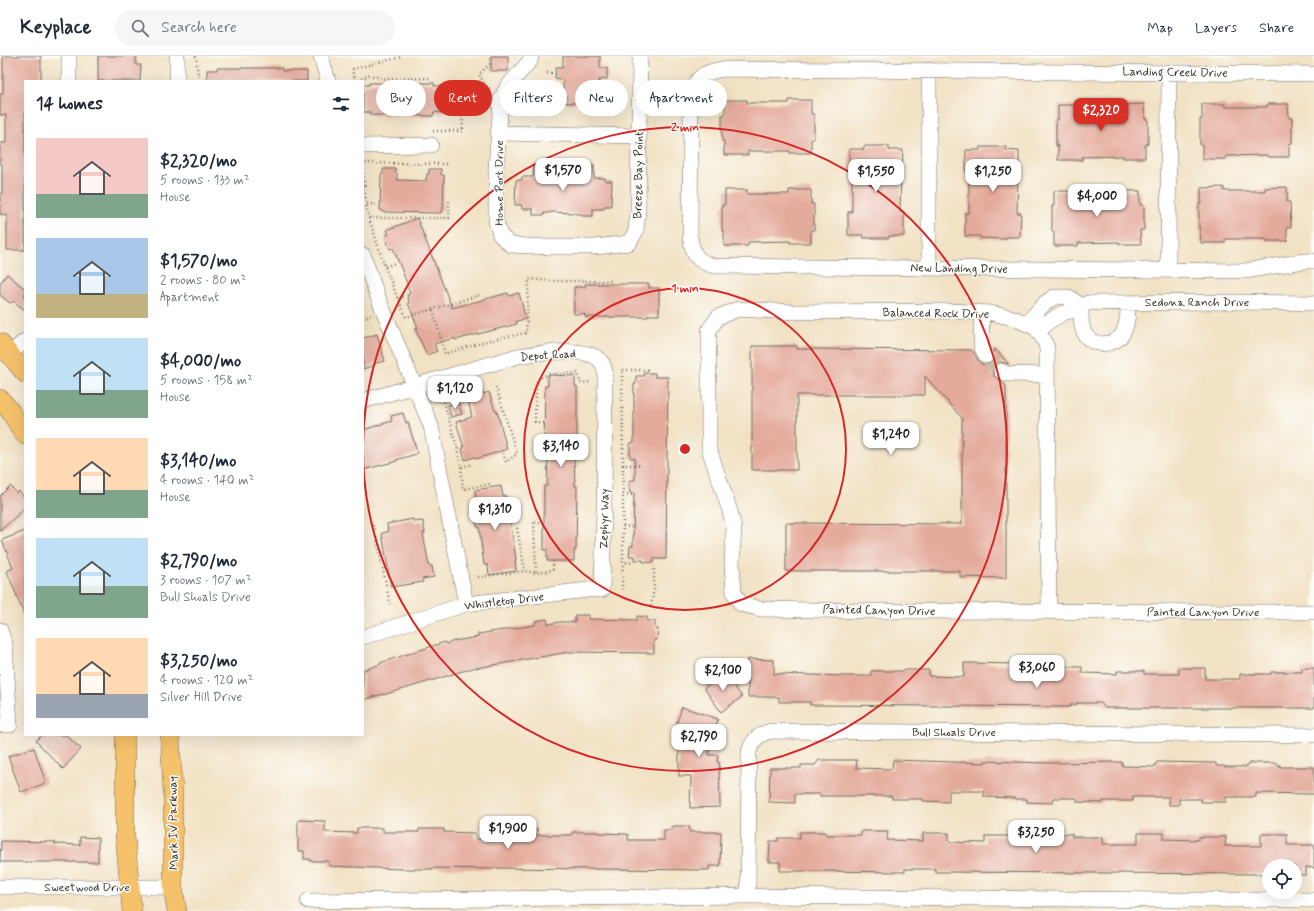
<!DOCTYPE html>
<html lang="en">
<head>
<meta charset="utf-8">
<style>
	body { margin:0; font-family:Mynerve,sans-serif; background:#f6f6f7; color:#1f2937; height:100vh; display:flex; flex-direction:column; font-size:15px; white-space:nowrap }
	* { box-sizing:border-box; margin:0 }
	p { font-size:13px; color:#747a83 }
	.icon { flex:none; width:22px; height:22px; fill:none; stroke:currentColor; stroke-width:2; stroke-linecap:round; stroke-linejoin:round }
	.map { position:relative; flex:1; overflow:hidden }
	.drawer { position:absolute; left:24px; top:24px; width:340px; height:656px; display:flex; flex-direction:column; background:#fff; border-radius:0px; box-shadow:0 4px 16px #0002 }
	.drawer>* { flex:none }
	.guide { position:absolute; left:376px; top:24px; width:380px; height:36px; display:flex; gap:8px }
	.fabs { position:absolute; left:1262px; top:803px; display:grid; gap:8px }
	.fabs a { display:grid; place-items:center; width:40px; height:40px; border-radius:50%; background:#fff; box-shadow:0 4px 16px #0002; font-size:20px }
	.price { position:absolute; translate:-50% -34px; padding:0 9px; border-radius:8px; background:#fff; color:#222; font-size:13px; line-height:26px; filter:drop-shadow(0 1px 2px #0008) }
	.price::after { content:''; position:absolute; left:50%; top:24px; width:12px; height:9px; margin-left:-6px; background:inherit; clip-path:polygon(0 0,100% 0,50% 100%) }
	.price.on { background:#d93025; color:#fff }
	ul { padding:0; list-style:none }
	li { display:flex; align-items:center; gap:12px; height:100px; padding:0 12px }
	li span { display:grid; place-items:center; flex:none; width:112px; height:80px; border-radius:0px; color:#555 }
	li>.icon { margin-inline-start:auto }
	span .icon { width:48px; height:48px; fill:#fffc; stroke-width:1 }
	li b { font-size:17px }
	h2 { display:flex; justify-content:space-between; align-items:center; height:48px; padding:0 12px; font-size:17px }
	.chip { padding:0 14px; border-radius:18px; background:#fff; box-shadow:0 4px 16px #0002; font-size:14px; line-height:36px }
	.chip.on { background:#d93025; color:#fff }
	header { display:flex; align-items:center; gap:24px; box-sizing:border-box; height:56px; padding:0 20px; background:#fff; border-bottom:1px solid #e0e1e3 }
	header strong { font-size:19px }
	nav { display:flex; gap:22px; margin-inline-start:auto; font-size:14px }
	.search { width:280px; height:36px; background:#f6f6f7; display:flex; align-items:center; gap:10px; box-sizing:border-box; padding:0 14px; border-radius:22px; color:#747a83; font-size:15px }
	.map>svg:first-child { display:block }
	.building { fill:#e4aa9b }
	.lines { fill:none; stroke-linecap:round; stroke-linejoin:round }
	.minor-tunnel { stroke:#cabda6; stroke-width:15; stroke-dasharray:15 8; stroke-linecap:butt }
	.minor-casing { stroke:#716b61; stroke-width:16 }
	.major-casing { stroke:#716b61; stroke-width:20 }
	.path { stroke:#716b61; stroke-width:2.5; stroke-dasharray:1 3; stroke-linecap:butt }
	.minor { stroke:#fff; stroke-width:15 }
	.major { stroke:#f5c16b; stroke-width:19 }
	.ring { fill:none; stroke:#d62828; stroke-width:2 }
	.labels { text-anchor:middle; stroke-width:3; stroke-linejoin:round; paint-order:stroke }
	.street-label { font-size:12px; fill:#2b2b2b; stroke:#fdfcf7 }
	.centre { fill:#d62828; stroke:#fdfcf7; stroke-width:2 }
	.ring-label { font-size:12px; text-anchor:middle; font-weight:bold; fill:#d62828; stroke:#fdfcf7; stroke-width:3; stroke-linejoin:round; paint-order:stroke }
</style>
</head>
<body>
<header>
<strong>Keyplace</strong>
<div class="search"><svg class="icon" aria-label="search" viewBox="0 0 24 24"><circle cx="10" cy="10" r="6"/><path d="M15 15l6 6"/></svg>Search here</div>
<nav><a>Map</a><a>Layers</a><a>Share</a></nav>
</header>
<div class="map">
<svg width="1314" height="855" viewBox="0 0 1314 855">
	<rect width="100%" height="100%" fill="#fdfcf7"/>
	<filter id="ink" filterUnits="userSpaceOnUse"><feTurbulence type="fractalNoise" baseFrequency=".025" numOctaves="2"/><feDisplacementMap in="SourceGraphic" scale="8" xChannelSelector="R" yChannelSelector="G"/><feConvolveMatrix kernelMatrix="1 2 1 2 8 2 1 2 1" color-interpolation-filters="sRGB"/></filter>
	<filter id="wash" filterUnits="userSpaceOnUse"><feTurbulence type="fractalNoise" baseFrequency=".012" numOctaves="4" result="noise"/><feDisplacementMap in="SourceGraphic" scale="16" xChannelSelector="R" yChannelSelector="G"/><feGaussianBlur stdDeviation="0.9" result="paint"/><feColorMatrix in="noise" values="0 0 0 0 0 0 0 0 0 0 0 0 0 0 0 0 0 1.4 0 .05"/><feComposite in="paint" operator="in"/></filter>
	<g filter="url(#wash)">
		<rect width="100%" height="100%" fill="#f2e2c5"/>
		<g id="blocks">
			<path class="building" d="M3,0H41V25H25V194H7V159L0,158V138H2V108H0V87H6V59H0V38H3Z
				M98,0H136V9H141L140,25H98Z
				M491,0H508V15H491Z
				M563,0H600V12H607V23L599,24V40H595V47H566V39H563V24L555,22L556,11H563Z
				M217,12H282V15H307V25H207V14H217Z
				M369,27H434V30H445L444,57L434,56L433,60L370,59V56H363V29H369Z
				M725,44H747V47H789V44H811V58H814V83H811V97H790V95H748V99H724V85H722V59H725Z
				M1144,48L1145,63H1148V88L1145,89V102H1123V100L1082,101V104H1058V90H1056V64H1058V49H1081V52H1123L1122,49Z
				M1202,48H1225V51H1267V48H1288L1289,62H1292V87L1289,88V101H1268L1267,99L1226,100V103H1202V89H1200V63H1202Z
				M864,90H889V94H903L902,115H901L900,156H904V180H889V182H863V179H848V156H852V115H849V93H864Z
				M980,91H1006V94L1019,95V116H1018L1017,157H1021L1020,181H1006V183L980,182V180H965V157H969V116H966V94H980Z
				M534,109H545V116H551V118L583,117V110H594V122H605V125H612L611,150H604V153H593V160H582V158H576V157L550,156V157H544V159H533V153H522V149H515L516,124H522V121H533Z
				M383,113H396L395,117H397V124L426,125L427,118H429V113H441V119H444L443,154H441V157L382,156V154H380L381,118H383Z
				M1224,131V135H1265V132L1287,131V146H1290L1291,171H1287V185H1266V183H1225V187H1201L1200,173H1199V147H1201V132Z
				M725,134H747V138H789V134H811V148H814V174H811V187H790V185L748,186V190H724V175H722V149H725Z
				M1054,135H1077V139L1119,138V135H1140V149H1144V174H1140L1141,188H1119V186L1078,187V190H1054V176H1052V150H1054Z
				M417,162L452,252L508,237L509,240L519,237L526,263L516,265L517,268L455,284V282L434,288L437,295L427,299L415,273L418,272L408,247L409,246L407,239L410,238L407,227L393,192L390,193L385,180L389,178L387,174Z
				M7,218L25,233V254L13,245L10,247L0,239V227Z
				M585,228H649V232H659V259H648V261H585V258H574V231H585Z
				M377,278L385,305L375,307V309L363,313V282Z
				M752,290H797V293L972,294L978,304L981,308L986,309L990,308L994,305L995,300L993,294L995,293L1009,308L1001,306L996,307L993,311L992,315L994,320L1003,326L1006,330V522L960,521V515H786V467L962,468V362L925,320V339H797V414H752Z
				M644,317H655V321H668L666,503H653V507L643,506V504H635V500H629L630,490H633L634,437H630V424H635V402H630V387H634V328H636V320H644Z
				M548,319L575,320V330H577V395H574L575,430H577L576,494H574V505H547V494H544V430H547L548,405L547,394H544L545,330H548Z
				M482,336L483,338L489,336L495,355H497L507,393L476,403L475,401L465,404L462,393L464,392L456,366L472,361L467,340Z
				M458,346L462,358L451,361L448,349Z
				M403,357L406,367L408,366L417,396L416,397V398L396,404L397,405L363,414V374L392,365L391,360Z
				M10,430L17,437L19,435L25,442V452L0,475V440Z
				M501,430L503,440H506L509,463H510L516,504H515L516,515L489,519L488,509H484L479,471H477L474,446L476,445L475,434Z
				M413,463L414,466L423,465L425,477H423L429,510H432L434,521L422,523L423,526L391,531L382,477L388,476L387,468Z
				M25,475V559H24L7,515L13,512L2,484Z
				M575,559H588V563L637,564V560L647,561V565H655V573H658L657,584H654V597L569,596L476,612V611L407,632L383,639V638L363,644V614L381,608L380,607L445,586L446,588L454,585L478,581V578L535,569V565L547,563L548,568L560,566H575Z
				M748,603L774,604V618L846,620H871V615H903V614H929V620L964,621V607L1019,608L1021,621H1057V611H1082V617L1117,618V615H1144V618H1179V612H1205V623H1240V618H1271V616H1302V612H1314V652H1105L1101,647H1076V649H1070V651L810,649V646H779V641H748Z
				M725,617L742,641L721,656L704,632Z
				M682,651L718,663L714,676L710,675L709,699H718L717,706H719L720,751L690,752L691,720H679V677L674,675Z
				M42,679H66L81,693L63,713L36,685Z
				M34,692L46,727L21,736L8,700Z
				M819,704H857L856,712L892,713L893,704L985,707V705L1047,707L1122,706V710L1154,711L1157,706L1216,707V710H1224L1225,711H1246L1249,707H1277V709H1280V711H1314V738L1256,737V741H1226V746H1201V743H1179V749H1169V741H1133V745H1103V747L1077,746V742H1053L1052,747L1027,746V743H1016V742L984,741V735H949V746L923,745V743H892V740H820V738H795V747L769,746L770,712H801V709H815Z
				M298,764L325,765V776L357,777V772H383V776H419V773H444V776L475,777V783L510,784L511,773H537L536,779H572V776H598V777L628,778V784H664V774H672V770H689L690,776H721L720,810H709V814L493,812V813L432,812V813H401L329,810V805H310V803H304V795H298Z
				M861,775H888L887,784L923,785V777H949V786L985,787V780H1015V776H1041V778H1072V781H1103V788H1138V777H1164V783L1199,784V781H1226L1225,790H1261V778H1287V789H1314V812L1306,811V819H1295V810H1269V818H1257L948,816H935V813H905V816L814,815H780V806H769L770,785H778V782H800V776H826V779H861Z
				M80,781L98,782V806H0L1,785L55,786V788L80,789Z"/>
		</g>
	</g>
	<g filter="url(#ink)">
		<use href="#blocks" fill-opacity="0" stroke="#716b61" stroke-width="1"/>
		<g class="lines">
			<path class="minor-tunnel" d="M986,300L1001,315"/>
			<g class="minor-casing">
				<path id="minor" d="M177,0V25
					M321,0L328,25
					M531,0L530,5L507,31L501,43L496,113V165L500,179L511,189L547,191H595L629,187L636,175L638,156L640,0
					M929,14V212
					M1314,18L723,13C704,16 695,21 691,40L690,181C693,199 696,205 714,210L1245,215L1304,205H1314
					M69,25V0
					M498,77L639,80
					M363,90L431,89
					M363,199L377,239L431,370L466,548
					M1168,214L1169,16
					M1081,250C1081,259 1080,272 1086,280C1095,292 1117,289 1123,277C1128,267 1128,257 1128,247
					M982,257L981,290L986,300
					M1027,267L1045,247L1054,241H1069L1081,250
					M1039,276L1048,266L1063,257L1071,255L1088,247L1233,246L1314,247
					M9,298L25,285
					M1001,315L1007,318L1047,319
					M363,345L518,300C537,297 591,289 602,307C604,310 605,315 605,319L604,454L602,534H588L466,548L363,581
					M1049,555L1047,293L1045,286L1036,272L1014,262L990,257L948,255L794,256L738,253L718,261L709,274V393L729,452L734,471L732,507L734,537L741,548L761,553L870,555L1314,556
					M0,574L5,588L10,669H0
					M0,831H173
					M748,840L749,696C752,684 759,678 771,675L1314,679
					M308,845L748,840L1173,844H1314"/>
			</g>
			<g class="major-casing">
				<path id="major" d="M0,287L25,317
					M0,343L10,355L25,379
					M125,679V780L132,855
					M170,679L173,738V831L177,855"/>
			</g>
			<path class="path" d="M196,0L198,19H203
				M490,8L479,18L485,29L491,34
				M547,17H556
				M197,25L198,19
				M356,25L353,17V13L400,1L399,0
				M358,25L369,19L386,23L429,22
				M433,75H463L461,34
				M363,111L366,107L446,108
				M363,113L366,148
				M376,148H366L369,162H449V144
				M369,162L385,211L395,207
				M385,211L398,243
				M403,241L398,243L406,261L480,239
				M433,254L445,298L490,284L526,277L529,223L551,225H612
				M363,262L371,259
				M496,331L517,398L506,406L502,395
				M444,346L458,395L461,411L473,408
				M543,367L535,366L536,324L548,318L578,317L580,327L590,326V324
				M623,409V506L634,507
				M639,409H623L622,314H650
				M461,411L463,433L491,428
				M623,438L633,439
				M371,466L375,474L390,548
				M540,467L534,465L536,517L553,514V505
				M623,470L633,471
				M517,472L525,515
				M478,521L525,515L536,517
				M622,534L623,506
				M651,550L654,533V510"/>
			<use href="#minor" class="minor"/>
			<use href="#major" class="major"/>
		</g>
	</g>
	<g class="ring">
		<circle cx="685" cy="393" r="161"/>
		<path d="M363 390A322 322 0 1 1 363 396"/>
	</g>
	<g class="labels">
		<g class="street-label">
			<text transform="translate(1175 16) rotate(1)" y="4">Landing Creek Drive</text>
			<text transform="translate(638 119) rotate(-89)" y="4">Breeze Bay Point</text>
			<text transform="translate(499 127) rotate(-90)" y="4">Home Port Drive</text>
			<text transform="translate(959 212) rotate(1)" y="4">New Landing Drive</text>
			<text x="1197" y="250">Sedona Ranch Drive</text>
			<text transform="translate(936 257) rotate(1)" y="4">Balanced Rock Drive</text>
			<text transform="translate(548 299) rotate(-4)" y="4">Depot Road</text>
			<text transform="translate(604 463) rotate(-89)" y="4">Zephyr Way</text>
			<text transform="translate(504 545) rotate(-7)" y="4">Whistletop Drive</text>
			<text transform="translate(879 554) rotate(1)" y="4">Painted Canyon Drive</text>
			<text x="1203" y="560">Painted Canyon Drive</text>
			<text x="954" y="680">Bull Shoals Drive</text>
			<text transform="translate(173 767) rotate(-91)" y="4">Mark IV Parkway</text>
			<text x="87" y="835">Sweetwood Drive</text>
		</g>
	</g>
	<circle cx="685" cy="393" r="6" class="centre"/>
	<g class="ring-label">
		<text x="685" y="75">2 min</text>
		<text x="685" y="236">1 min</text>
	</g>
</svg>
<div class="fabs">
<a><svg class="icon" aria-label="locate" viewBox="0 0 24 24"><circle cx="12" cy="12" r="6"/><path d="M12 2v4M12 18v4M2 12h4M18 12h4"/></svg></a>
</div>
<b class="price on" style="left:1101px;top:76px">$2,320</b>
<b class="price" style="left:563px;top:136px">$1,570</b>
<b class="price" style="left:876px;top:137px">$1,550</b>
<b class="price" style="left:993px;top:137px">$1,250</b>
<b class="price" style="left:1097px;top:162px">$4,000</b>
<b class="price" style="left:455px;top:354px">$1,120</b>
<b class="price" style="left:891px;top:400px">$1,240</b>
<b class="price" style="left:561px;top:412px">$3,140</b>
<b class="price" style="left:495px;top:475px">$1,310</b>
<b class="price" style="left:1037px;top:633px">$3,060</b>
<b class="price" style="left:723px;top:636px">$2,100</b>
<b class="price" style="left:699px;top:702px">$2,790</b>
<b class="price" style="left:508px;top:794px">$1,900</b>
<b class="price" style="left:1036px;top:798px">$3,250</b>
<div class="guide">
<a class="chip">Buy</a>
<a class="chip on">Rent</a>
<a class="chip">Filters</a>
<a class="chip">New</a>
<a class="chip">Apartment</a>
</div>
<section class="drawer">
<h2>14 homes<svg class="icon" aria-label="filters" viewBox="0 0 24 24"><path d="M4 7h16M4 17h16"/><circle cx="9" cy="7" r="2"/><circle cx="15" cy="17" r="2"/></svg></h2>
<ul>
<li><span style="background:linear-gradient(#f6c9c9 70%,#7fa58c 0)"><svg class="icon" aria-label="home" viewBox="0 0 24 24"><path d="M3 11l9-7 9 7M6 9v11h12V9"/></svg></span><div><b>$2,320/mo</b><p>5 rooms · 133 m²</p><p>House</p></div></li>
<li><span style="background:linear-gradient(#a9c7e8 70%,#c2b280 0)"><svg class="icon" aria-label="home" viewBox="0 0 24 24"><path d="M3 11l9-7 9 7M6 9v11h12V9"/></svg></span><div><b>$1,570/mo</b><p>2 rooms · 80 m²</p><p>Apartment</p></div></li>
<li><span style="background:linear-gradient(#bfe0f5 65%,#7fa58c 0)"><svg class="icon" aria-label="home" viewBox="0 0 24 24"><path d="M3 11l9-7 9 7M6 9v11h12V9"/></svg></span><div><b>$4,000/mo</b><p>5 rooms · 158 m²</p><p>House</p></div></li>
<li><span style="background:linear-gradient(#ffd9b3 65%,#7fa58c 0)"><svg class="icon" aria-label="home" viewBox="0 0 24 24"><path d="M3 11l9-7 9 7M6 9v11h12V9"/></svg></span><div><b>$3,140/mo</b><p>4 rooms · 140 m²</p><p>House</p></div></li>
<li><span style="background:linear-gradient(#bfe0f5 60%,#7fa58c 0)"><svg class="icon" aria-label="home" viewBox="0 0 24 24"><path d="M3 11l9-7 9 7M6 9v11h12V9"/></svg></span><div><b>$2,790/mo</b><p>3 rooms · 107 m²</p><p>Bull Shoals Drive</p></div></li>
<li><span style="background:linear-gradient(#ffd9b3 70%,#9aa5b1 0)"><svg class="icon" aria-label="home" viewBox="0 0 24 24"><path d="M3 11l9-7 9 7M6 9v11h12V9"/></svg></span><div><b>$3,250/mo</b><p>4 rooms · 120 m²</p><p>Silver Hill Drive</p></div></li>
</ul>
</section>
</div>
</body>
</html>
